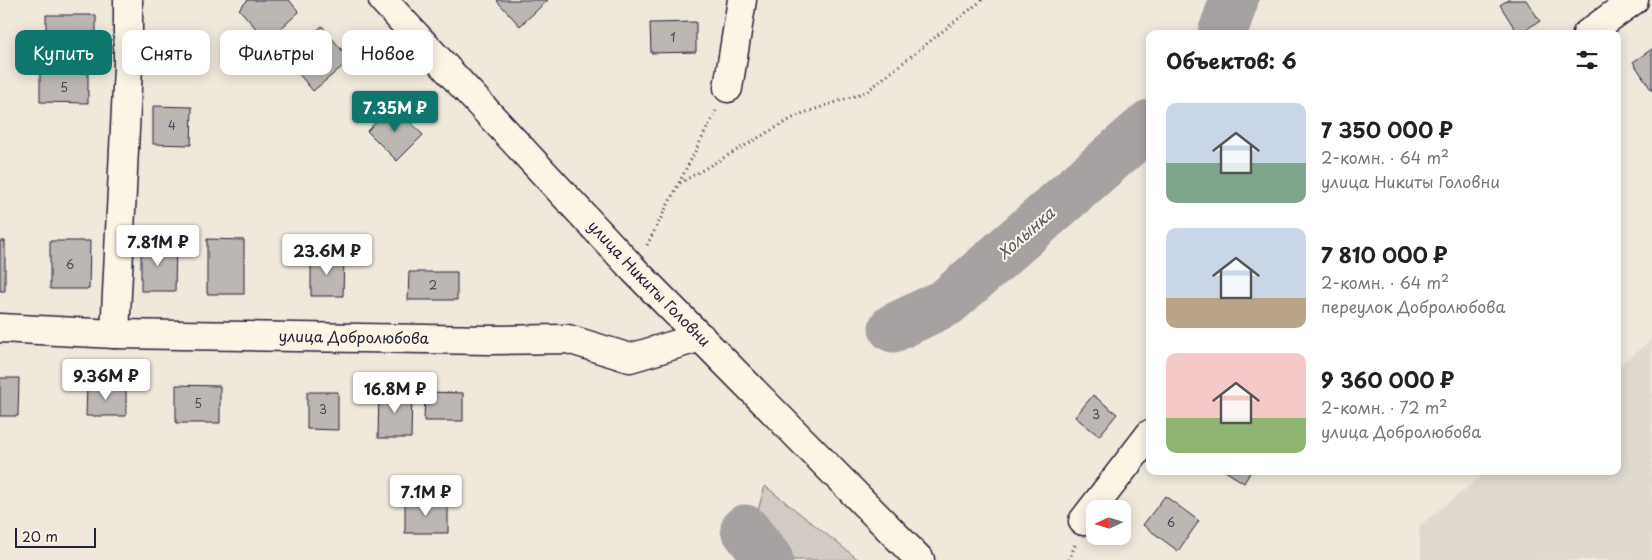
<!DOCTYPE html>
<html lang="ru">
<head>
<meta charset="utf-8">
<style>
	body { margin:0; font-family:"Playpen Sans",sans-serif; background:#f2f2f2; color:#222; height:100vh; display:flex; flex-direction:column; font-size:19px; white-space:nowrap }
	* { box-sizing:border-box; margin:0 }
	p { font-size:16px; color:#767676 }
	.icon { flex:none; width:28px; height:28px; fill:none; stroke:currentColor; stroke-width:2; stroke-linecap:round; stroke-linejoin:round }
	.map { position:relative; flex:1; overflow:hidden }
	.sheet { position:absolute; left:1146px; top:30px; width:475px; height:445px; display:flex; flex-direction:column; background:#fff; border-radius:10px; box-shadow:0 2px 12px #0003 }
	.sheet>* { flex:none }
	.hud { position:absolute; left:15px; top:30px; width:475px; height:45px; display:flex; gap:10px }
	.needle { width:32px; rotate:266deg }
	.fabs { position:absolute; left:1086px; top:500px; display:grid; gap:10px }
	.fabs a { display:grid; place-items:center; width:45px; height:45px; border-radius:10px; background:#fff; box-shadow:0 2px 12px #0003; font-size:25px }
	.scale { position:absolute; left:15px; bottom:12px; width:81px; box-sizing:border-box; padding-left:5px; border:2px solid #22223b; border-top:0; font-size:14px; line-height:18px; white-space:nowrap; color:#22223b; -webkit-text-stroke:4px #fcf5e5; paint-order:stroke }
	.price { position:absolute; translate:-50% -42px; padding:0 11px; border-radius:5px; background:#fff; color:#222; font-size:16px; line-height:32px; filter:drop-shadow(0 1px 2px #0008) }
	.price::after { content:''; position:absolute; left:50%; top:30px; width:15px; height:11px; margin-left:-8px; background:inherit; clip-path:polygon(0 0,100% 0,50% 100%) }
	.price.active { background:#0f766e; color:#fff }
	ul { padding:0; list-style:none }
	li { display:flex; align-items:center; gap:15px; height:125px; padding:0 20px }
	li span { display:grid; place-items:center; flex:none; width:140px; height:100px; border-radius:10px; color:#555 }
	li>.icon { margin-inline-start:auto }
	span .icon { width:60px; height:60px; fill:#fffc; stroke-width:1 }
	li b { font-size:21px }
	h2 { display:flex; justify-content:space-between; align-items:center; height:60px; padding:0 20px; font-size:21px }
	.tag { padding:0 18px; border-radius:10px; background:#fff; box-shadow:0 2px 12px #0003; font-size:18px; line-height:45px }
	.tag.active { background:#0f766e; color:#fff }
	.map>svg:first-child { display:block }
	.built { fill:#e0d9cf }
	.green { fill:#d1cbc3; stroke:#7a767f }
	.lines { fill:none; stroke-linecap:round; stroke-linejoin:round }
	.river { stroke:#a6a2a2; stroke-width:49 }
	.building { fill:#bcb7b3; stroke:#22223b }
	.minor-casing { stroke:#22223b; stroke-width:31 }
	.primary-casing { stroke:#22223b; stroke-width:31 }
	.path { stroke:#22223b; stroke-width:3; stroke-dasharray:1 4; stroke-linecap:butt }
	.minor { stroke:#fcf5e5; stroke-width:28 }
	.primary { stroke:#fcf5e5; stroke-width:28 }
	.labels { text-anchor:middle; stroke-width:4; stroke-linejoin:round; paint-order:stroke }
	.number-label { font-size:12px; fill:#484759 }
	.street-label { font-size:15px; fill:#22223b; stroke:#fcf5e5 }
	.water-label { font-size:16px; font-style:italic; fill:#575564; stroke:#fcf5e5 }
</style>
</head>
<body>
<div class="map">
<svg width="1652" height="560" viewBox="0 0 1652 560">
	<rect width="100%" height="100%" fill="#efe8db"/>
	<filter id="ink" filterUnits="userSpaceOnUse"><feTurbulence type="fractalNoise" baseFrequency=".02" numOctaves="2"/><feDisplacementMap in="SourceGraphic" scale="10" xChannelSelector="R" yChannelSelector="G"/><feConvolveMatrix kernelMatrix="1 2 1 2 8 2 1 2 1" color-interpolation-filters="sRGB"/></filter>
	<g filter="url(#ink)">
		<path class="built" d="M1652,339V560H1421L1419,526L1488,471H1618V367Z"/>
		<path class="green" d="M765,486L859,560H792L777,549L756,517Z"/>
		<g class="lines">
			<path class="river" d="M1222,34L1234,0
				M893,328L947,302L1150,124
				M745,529L769,560"/>
		</g>
		<path class="building" d="M248,0H289L299,12L267,41L239,9Z
			M498,0H548L520,26L497,1Z
			M1508,0H1526L1540,21L1518,34L1500,5Z
			M46,15H96V45L46,44Z
			M696,22V52L651,53L650,23Z
			M322,26L350,60L313,91L285,57Z
			M1652,49V91L1633,62Z
			M40,73H88V103L40,102Z
			M394,105L423,135L397,161L367,131Z
			M153,106L192,107L191,145L153,144Z
			M207,239L244,240V294H207Z
			M0,241H5V291H0Z
			M50,241H90L89,289H50Z
			M141,244H176L175,291H141Z
			M311,257H344L343,296H311Z
			M409,272H457V300H408Z
			M0,378H19L18,416H0Z
			M87,385L126,386V416H86Z
			M176,385L220,386V423H176Z
			M379,389L412,390L411,438H378Z
			M307,392H338V430L307,429Z
			M425,392L463,393V421H424Z
			M1093,395L1117,414L1099,436L1075,417Z
			M1225,471H1251L1244,483Z
			M1165,496L1199,521L1178,551L1143,525Z
			M405,501L448,502V533H405Z"/>
		<g class="lines">
			<g class="minor-casing">
				<g id="minor">
					<path d="M1587,34L1634,0"/>
					<path d="M728,88L742,0"/>
					<path id="s1" d="M0,328L115,334L490,340L568,339L630,358L701,337"/>
					<path d="M115,334L128,67V0"/>
					<path d="M1083,521L1150,434"/>
				</g>
			</g>
			<g class="primary-casing">
				<g id="primary">
					<path id="s2" d="M383,0L634,270L920,560"/>
				</g>
			</g>
			<path class="path" d="M680,183L798,115L866,92L982,0
				M647,245L716,111
				M1069,560L1075,545"/>
			<use href="#minor" class="minor"/>
			<use href="#primary" class="primary"/>
		</g>
	</g>
	<g class="labels">
		<g class="number-label">
			<text x="673" y="42">1</text>
			<text x="64" y="92">5</text>
			<text x="172" y="130">4</text>
			<text x="70" y="269">6</text>
			<text x="433" y="290">2</text>
			<text x="198" y="408">5</text>
			<text x="323" y="414">3</text>
			<text x="1096" y="419">3</text>
			<text x="1171" y="527">6</text>
		</g>
		<g class="street-label">
			<text dy="5" stroke="none"><textPath href="#s2" startOffset="389">улица Никиты Головни</textPath></text>
			<text dy="5" stroke="none"><textPath href="#s1" startOffset="354">улица Добролюбова</textPath></text>
		</g>
		<g class="water-label">
			<text transform="translate(1026 233) rotate(-41)" y="6">Холынка</text>
		</g>
	</g>
</svg>
<div class="fabs">
<a><svg class="needle" viewBox="-14 -14 28 28"><path d="M0-13l5 13h-10z" fill="#e53935"/><path d="M0 13l5-13h-10z" fill="#767676"/></svg></a>
</div>
<div class="scale">20 m</div>
<b class="price active" style="left:395px;top:133px">7.35M ₽</b>
<b class="price" style="left:158px;top:267px">7.81M ₽</b>
<b class="price" style="left:327px;top:276px">23.6M ₽</b>
<b class="price" style="left:106px;top:401px">9.36M ₽</b>
<b class="price" style="left:395px;top:414px">16.8M ₽</b>
<b class="price" style="left:426px;top:517px">7.1M ₽</b>
<div class="hud">
<a class="tag active">Купить</a>
<a class="tag">Снять</a>
<a class="tag">Фильтры</a>
<a class="tag">Новое</a>
</div>
<section class="sheet">
<h2>Объектов: 6<svg class="icon" aria-label="filters" viewBox="0 0 24 24"><path d="M4 7h16M4 17h16"/><circle cx="9" cy="7" r="2"/><circle cx="15" cy="17" r="2"/></svg></h2>
<ul>
<li><span style="background:linear-gradient(#c9d6e8 60%,#7fa58c 0)"><svg class="icon" aria-label="home" viewBox="0 0 24 24"><path d="M3 11l9-7 9 7M6 9v11h12V9"/></svg></span><div><b>7 350 000 ₽</b><p>2-комн. · 64 m²</p><p>улица Никиты Головни</p></div></li>
<li><span style="background:linear-gradient(#c9d6e8 70%,#b9a48a 0)"><svg class="icon" aria-label="home" viewBox="0 0 24 24"><path d="M3 11l9-7 9 7M6 9v11h12V9"/></svg></span><div><b>7 810 000 ₽</b><p>2-комн. · 64 m²</p><p>переулок Добролюбова</p></div></li>
<li><span style="background:linear-gradient(#f6c9c9 65%,#8fb573 0)"><svg class="icon" aria-label="home" viewBox="0 0 24 24"><path d="M3 11l9-7 9 7M6 9v11h12V9"/></svg></span><div><b>9 360 000 ₽</b><p>2-комн. · 72 m²</p><p>улица Добролюбова</p></div></li>
</ul>
</section>
</div>
</body>
</html>
